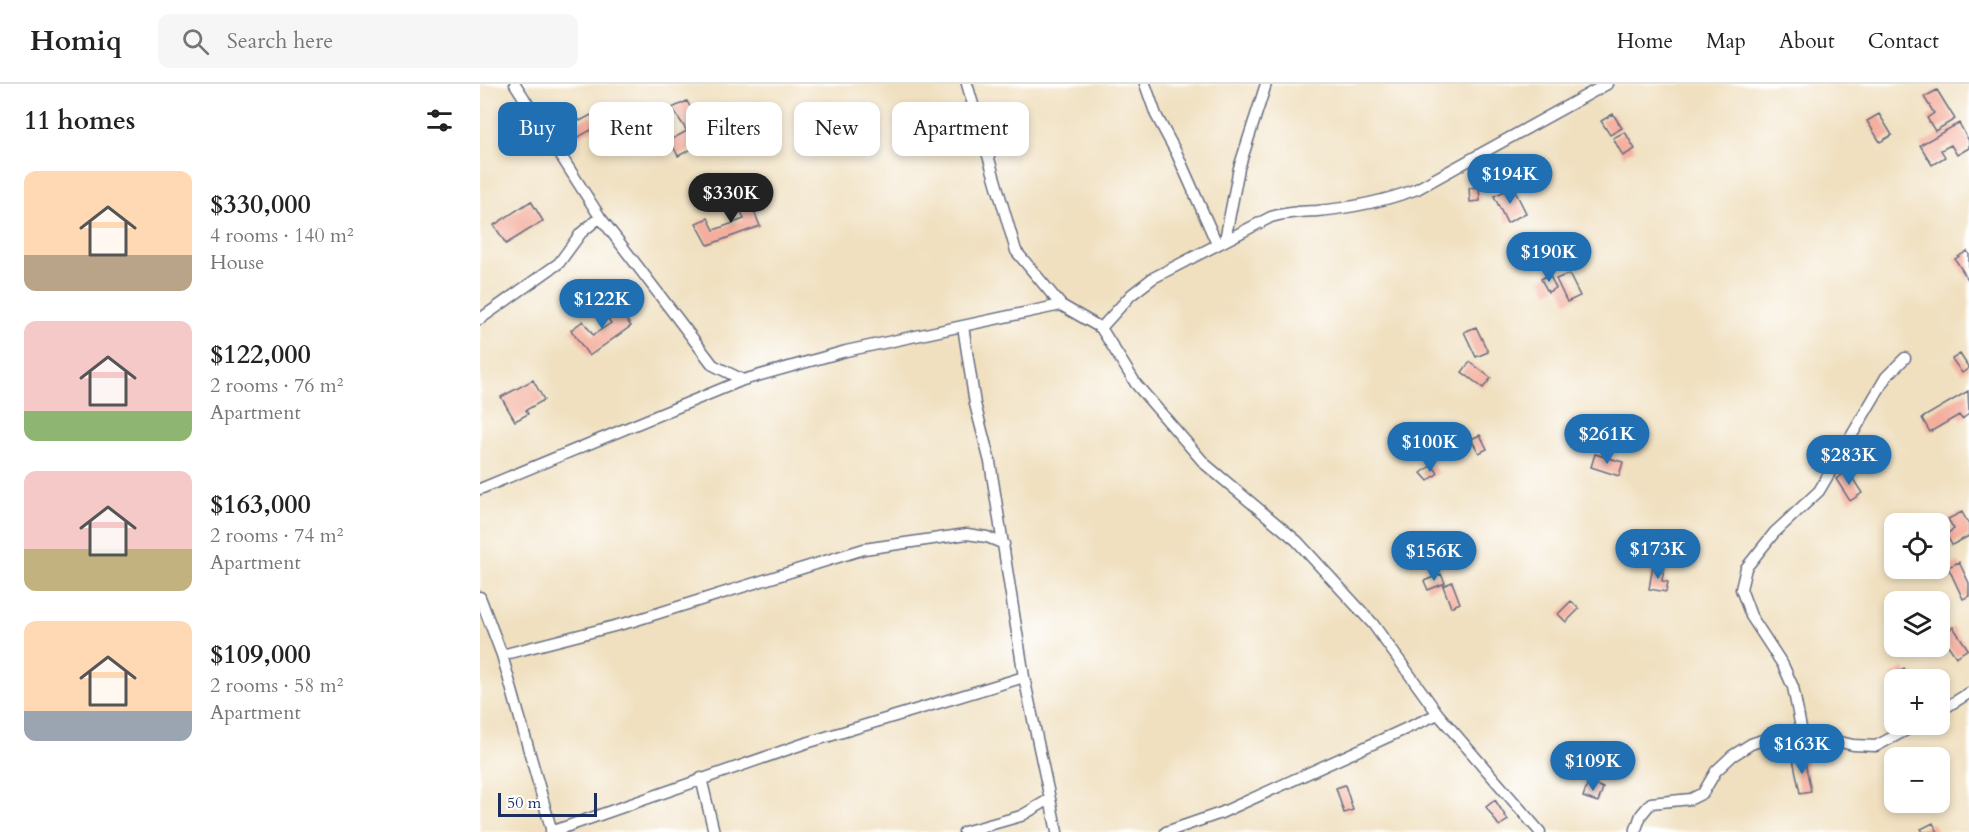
<!DOCTYPE html>
<html lang="en">
<head>
<meta charset="utf-8">
<style>
	body { margin:0; font-family:Cardo,serif; background:#f6f6f6; color:#222; height:100vh; display:flex; flex-direction:column; font-size:22px; white-space:nowrap }
	* { box-sizing:border-box; margin:0 }
	p { font-size:20px; color:#767676 }
	.icon { flex:none; width:33px; height:33px; fill:none; stroke:currentColor; stroke-width:2; stroke-linecap:round; stroke-linejoin:round }
	.map { position:relative; flex:1; overflow:hidden }
	.drawer { display:flex; flex-direction:column; background:#fff; width:480px }
	.drawer>* { flex:none }
	.hud { position:absolute; left:18px; top:18px; width:570px; height:54px; display:flex; gap:12px }
	.buttons { position:absolute; left:1404px; top:429px; display:grid; gap:12px }
	.buttons a { display:grid; place-items:center; width:66px; height:66px; border-radius:12px; background:#fff; box-shadow:0 3px 9px #0003; font-size:30px }
	.scale { position:absolute; left:18px; bottom:15px; width:99px; box-sizing:border-box; padding-left:6px; border:3px solid #1b2f5e; border-top:0; font-size:16px; line-height:21px; white-space:nowrap; color:#1b2f5e; -webkit-text-stroke:4px #fff; paint-order:stroke }
	.price { position:absolute; translate:-50% -51px; padding:0 14px; border-radius:21px; background:#1f6fb2; color:#fff; font-size:20px; line-height:39px; filter:drop-shadow(0 2px 3px #0008) }
	.price::after { content:''; position:absolute; left:50%; top:36px; width:18px; height:14px; margin-left:-9px; background:inherit; clip-path:polygon(0 0,100% 0,50% 100%) }
	.price.active { background:#222; color:#fff }
	ul { padding:0; list-style:none }
	li { display:flex; align-items:center; gap:18px; height:150px; padding:0 24px }
	li span { display:grid; place-items:center; flex:none; width:168px; height:120px; border-radius:12px; color:#555 }
	li>.icon { margin-inline-start:auto }
	span .icon { width:72px; height:72px; fill:#fffc; stroke-width:1 }
	li b { font-size:26px }
	h2 { display:flex; justify-content:space-between; align-items:center; height:72px; padding:0 24px; font-size:26px }
	.tag { padding:0 21px; border-radius:12px; background:#fff; box-shadow:0 3px 9px #0003; font-size:21px; line-height:54px }
	.tag.active { background:#1f6fb2; color:#fff }
	header { display:flex; align-items:center; gap:36px; box-sizing:border-box; height:84px; padding:0 30px; background:#fff; border-bottom:2px solid #e0e0e0 }
	header strong { font-size:28px }
	nav { display:flex; gap:33px; margin-inline-start:auto; font-size:21px }
	.search { width:420px; height:54px; background:#f6f6f6; display:flex; align-items:center; gap:15px; box-sizing:border-box; padding:0 21px; border-radius:12px; color:#767676; font-size:22px }
	main { display:flex; flex:1; min-height:0 }
	.map>svg:first-child { display:block }
	.building { fill:#f4ae9d }
	.lines { fill:none; stroke-linecap:round; stroke-linejoin:round }
	.street-casing { stroke:#666d80; stroke-width:13 }
	.street { stroke:#fff; stroke-width:10 }
</style>
</head>
<body>
<header>
<strong>Homiq</strong>
<div class="search"><svg class="icon" aria-label="search" viewBox="0 0 24 24"><circle cx="10" cy="10" r="6"/><path d="M15 15l6 6"/></svg>Search here</div>
<nav><a>Home</a><a>Map</a><a>About</a><a>Contact</a></nav>
</header>
<main>
<section class="drawer">
<h2>11 homes<svg class="icon" aria-label="filters" viewBox="0 0 24 24"><path d="M4 7h16M4 17h16"/><circle cx="9" cy="7" r="2"/><circle cx="15" cy="17" r="2"/></svg></h2>
<ul>
<li><span style="background:linear-gradient(#ffd9b3 70%,#b9a48a 0)"><svg class="icon" aria-label="home" viewBox="0 0 24 24"><path d="M3 11l9-7 9 7M6 9v11h12V9"/></svg></span><div><b>$330,000</b><p>4 rooms · 140 m²</p><p>House</p></div></li>
<li><span style="background:linear-gradient(#f6c9c9 75%,#8fb573 0)"><svg class="icon" aria-label="home" viewBox="0 0 24 24"><path d="M3 11l9-7 9 7M6 9v11h12V9"/></svg></span><div><b>$122,000</b><p>2 rooms · 76 m²</p><p>Apartment</p></div></li>
<li><span style="background:linear-gradient(#f6c9c9 65%,#c2b280 0)"><svg class="icon" aria-label="home" viewBox="0 0 24 24"><path d="M3 11l9-7 9 7M6 9v11h12V9"/></svg></span><div><b>$163,000</b><p>2 rooms · 74 m²</p><p>Apartment</p></div></li>
<li><span style="background:linear-gradient(#ffd9b3 75%,#9aa5b1 0)"><svg class="icon" aria-label="home" viewBox="0 0 24 24"><path d="M3 11l9-7 9 7M6 9v11h12V9"/></svg></span><div><b>$109,000</b><p>2 rooms · 58 m²</p><p>Apartment</p></div></li>
</ul>
</section>
<div class="map">
<svg width="1489" height="748" viewBox="0 0 1489 748">
	<rect width="100%" height="100%" fill="#fff"/>
	<filter id="ink" filterUnits="userSpaceOnUse"><feTurbulence type="fractalNoise" baseFrequency=".0167" numOctaves="2"/><feDisplacementMap in="SourceGraphic" scale="12" xChannelSelector="R" yChannelSelector="G"/><feConvolveMatrix kernelMatrix="1 2 1 2 8 2 1 2 1" color-interpolation-filters="sRGB"/></filter>
	<filter id="wash" filterUnits="userSpaceOnUse"><feTurbulence type="fractalNoise" baseFrequency=".008" numOctaves="4" result="noise"/><feDisplacementMap in="SourceGraphic" scale="24" xChannelSelector="R" yChannelSelector="G"/><feGaussianBlur stdDeviation="1.35" result="paint"/><feColorMatrix in="noise" values="0 0 0 0 0 0 0 0 0 0 0 0 0 0 0 0 0 1.4 0 .05"/><feComposite in="paint" operator="in"/></filter>
	<g filter="url(#wash)">
		<rect width="100%" height="100%" fill="#f0e0c0"/>
		<g id="blocks">
			<path class="building" d="M1457,6L1475,35L1455,47L1447,34L1454,29L1444,13Z
				M207,17L228,57L198,72L190,56L207,47L192,24Z
				M94,27L100,37L111,31L118,42L95,55L83,33Z
				M1133,30L1142,44L1130,51L1121,37Z
				M1399,30L1412,51L1400,58L1387,37Z
				M1479,39L1489,57V64L1477,71L1471,61L1461,66L1465,73L1452,81L1440,61Z
				M1145,48L1155,65L1143,72L1133,54Z
				M263,97L268,110L256,115L251,102Z
				M999,103L1000,117L990,118L989,104Z
				M1033,103L1046,129L1027,139L1014,112Z
				M268,112L280,142L228,161L216,139L228,134L234,146L264,135L257,116Z
				M51,117L63,137L26,160L14,141Z
				M1487,167L1489,170V197L1475,175Z
				M1069,190L1076,204L1068,208L1061,195Z
				M1089,190L1100,212L1087,218L1076,195Z
				M131,215L151,242L109,272L91,246L103,237L113,251L131,239L120,223Z
				M996,243L1008,268L996,273L984,248Z
				M1480,270L1489,284L1482,289L1472,275Z
				M990,278L1011,294L1003,304L982,288Z
				M53,296L64,316L46,326L48,330L35,337L21,313Z
				M1488,307L1489,330L1482,335L1479,331L1450,348L1442,334Z
				M1000,351L1007,365L999,369L991,355Z
				M1115,370L1143,378L1139,392L1111,383Z
				M952,381L958,389L948,397L941,389Z
				M1368,387L1382,409L1370,417L1356,395Z
				M1482,428L1489,441V452L1472,461L1466,450L1474,445L1468,435Z
				M1479,478L1489,499V512L1483,515L1468,483Z
				M1173,481L1184,483L1182,497L1188,498L1186,508L1169,505Z
				M961,490L965,499L948,506L944,497Z
				M972,498L980,519L971,523L963,502Z
				M1091,517L1099,525L1086,538L1078,530Z
				M1473,543L1488,565L1476,573L1461,551Z
				M1424,584L1431,596H1414L1411,592Z
				M1324,673L1331,707L1320,709L1313,675Z
				M1108,698L1123,704L1118,718L1103,713Z
				M865,701L873,726L864,729L856,704Z
				M1015,716L1028,736L1019,742L1006,723Z
				M1453,739L1458,748H1443L1441,745Z"/>
		</g>
	</g>
	<g filter="url(#ink)">
		<use href="#blocks" fill-opacity="0" stroke="#666d80" stroke-width="1.5"/>
		<g class="lines">
			<g class="street-casing">
				<path id="street" d="M35,0L120,133L233,281L263,296
					M487,0L536,167L581,221L621,244L656,300L725,380L817,457L893,540L958,630L1060,748
					M665,0L676,31L697,70L737,160
					M745,156L759,84L786,0
					M0,235L79,179L101,149L120,133
					M483,242L495,320L510,378L544,593L577,748
					M621,244L651,211L673,194L791,133C808,128 820,128 837,127C871,124 905,117 937,105L1127,0
					M0,405L263,296L366,267L581,221
					M0,513L22,571L72,748
					M22,571L150,538L384,465L487,450L507,453L524,460
					M1460,627L1489,609
					M1322,649L1313,603L1303,581L1271,532L1261,505L1266,484L1294,449L1339,407L1406,293L1425,274
					M221,694L234,748
					M71,748L323,660L544,593
					M484,748L541,732L570,715
					M686,748L741,729L958,630
					M1155,748L1161,731L1171,719L1211,715L1223,709L1236,687L1252,672L1271,660L1291,653L1322,649L1373,661L1396,662L1438,640"/>
			</g>
			<use href="#street" class="street"/>
		</g>
	</g>
</svg>
<div class="buttons">
<a><svg class="icon" aria-label="locate" viewBox="0 0 24 24"><circle cx="12" cy="12" r="6"/><path d="M12 2v4M12 18v4M2 12h4M18 12h4"/></svg></a>
<a><svg class="icon" aria-label="layers" viewBox="0 0 24 24"><path d="M12 4l9 5-9 5-9-5zM3 14l9 5 9-5"/></svg></a>
<a>+</a>
<a>−</a>
</div>
<div class="scale">50 m</div>
<b class="price" style="left:1030px;top:121px">$194K</b>
<b class="price active" style="left:251px;top:140px">$330K</b>
<b class="price" style="left:1069px;top:199px">$190K</b>
<b class="price" style="left:122px;top:246px">$122K</b>
<b class="price" style="left:1127px;top:381px">$261K</b>
<b class="price" style="left:950px;top:389px">$100K</b>
<b class="price" style="left:1369px;top:402px">$283K</b>
<b class="price" style="left:1178px;top:496px">$173K</b>
<b class="price" style="left:954px;top:498px">$156K</b>
<b class="price" style="left:1322px;top:691px">$163K</b>
<b class="price" style="left:1113px;top:708px">$109K</b>
<div class="hud">
<a class="tag active">Buy</a>
<a class="tag">Rent</a>
<a class="tag">Filters</a>
<a class="tag">New</a>
<a class="tag">Apartment</a>
</div>
</div>
</main>
</body>
</html>
